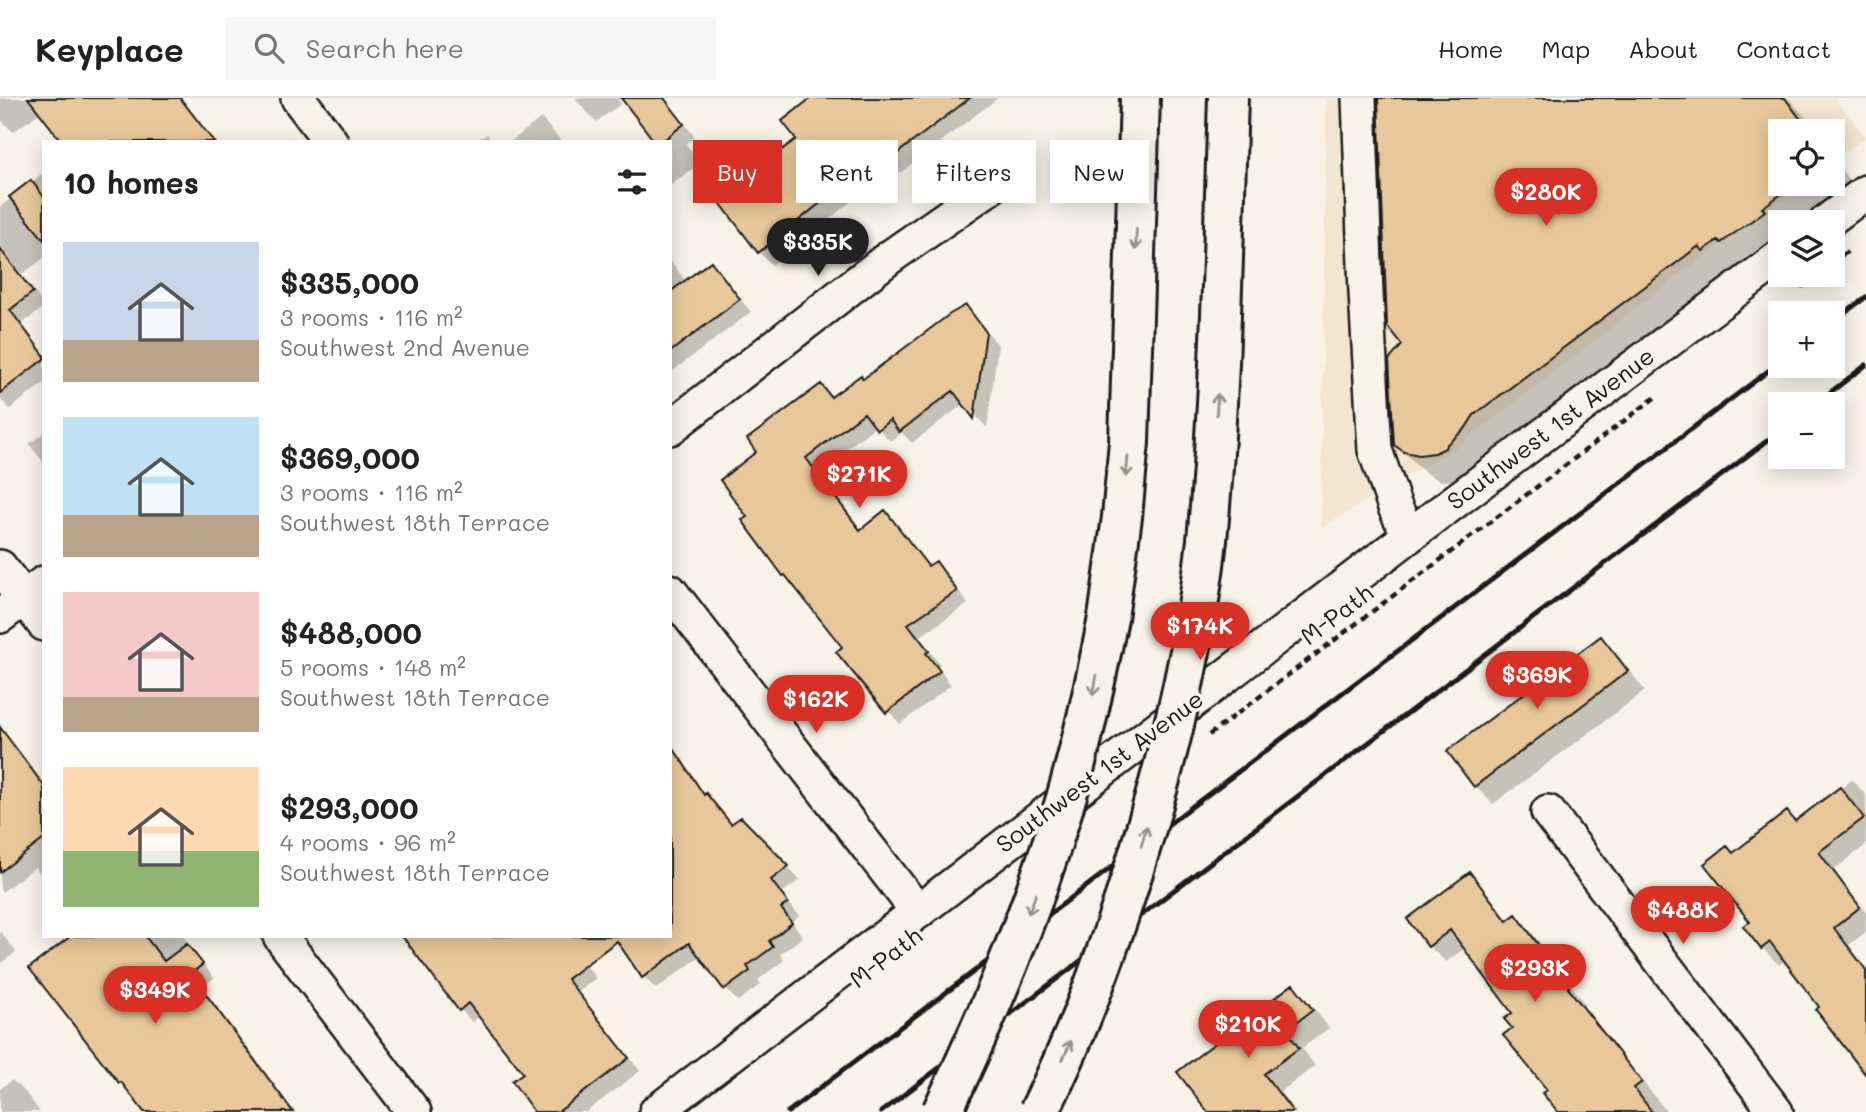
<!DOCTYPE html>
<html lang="en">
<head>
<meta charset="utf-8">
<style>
	body { margin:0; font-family:Mali,sans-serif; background:#f6f6f6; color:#222; height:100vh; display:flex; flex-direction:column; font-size:26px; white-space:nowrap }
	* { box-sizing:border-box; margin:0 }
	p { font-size:23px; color:#767676 }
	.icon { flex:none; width:38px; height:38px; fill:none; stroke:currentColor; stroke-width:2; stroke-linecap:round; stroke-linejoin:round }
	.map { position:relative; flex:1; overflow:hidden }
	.drawer { position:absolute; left:42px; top:42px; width:630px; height:798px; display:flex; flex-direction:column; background:#fff; border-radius:0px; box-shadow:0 4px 18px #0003 }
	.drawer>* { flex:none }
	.guide { position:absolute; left:693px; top:42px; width:665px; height:63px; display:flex; gap:14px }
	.tools { position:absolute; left:1768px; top:21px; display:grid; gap:14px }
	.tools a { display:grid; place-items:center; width:77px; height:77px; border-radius:0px; background:#fff; box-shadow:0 4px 18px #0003; font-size:35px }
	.price { position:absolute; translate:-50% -60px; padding:0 16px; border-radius:24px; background:#d93025; color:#fff; font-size:23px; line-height:46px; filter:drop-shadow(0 2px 4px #0008) }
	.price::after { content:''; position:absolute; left:50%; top:42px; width:21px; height:16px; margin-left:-10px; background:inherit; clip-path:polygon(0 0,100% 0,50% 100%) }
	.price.selected { background:#222; color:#fff }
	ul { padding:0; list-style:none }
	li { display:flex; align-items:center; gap:21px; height:175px; padding:0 21px }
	li span { display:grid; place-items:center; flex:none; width:196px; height:140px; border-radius:0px; color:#555 }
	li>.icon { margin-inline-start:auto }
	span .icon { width:84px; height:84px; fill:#fffc; stroke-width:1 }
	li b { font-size:30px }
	h2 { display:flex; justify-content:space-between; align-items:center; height:84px; padding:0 21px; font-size:30px }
	.chip { padding:0 24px; border-radius:0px; background:#fff; box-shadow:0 4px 18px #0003; font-size:24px; line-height:63px }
	.chip.selected { background:#d93025; color:#fff }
	header { display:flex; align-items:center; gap:42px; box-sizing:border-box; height:98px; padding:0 35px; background:#fff; border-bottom:2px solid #e0e0e0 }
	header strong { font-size:33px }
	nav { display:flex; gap:38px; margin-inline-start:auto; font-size:24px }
	.search { width:490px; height:63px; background:#f6f6f6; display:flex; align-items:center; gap:18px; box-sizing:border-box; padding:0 24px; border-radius:0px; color:#767676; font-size:26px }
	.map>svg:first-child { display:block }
	.built { fill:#f2e6d1 }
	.shadow { fill:#0003 }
	.building { fill:#e8c89a; stroke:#1c1c1c; stroke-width:2 }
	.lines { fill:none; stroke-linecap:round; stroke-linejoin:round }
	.minor-casing { stroke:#1c1c1c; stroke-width:38 }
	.highway-casing { stroke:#1c1c1c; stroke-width:44 }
	.path { stroke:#1c1c1c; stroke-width:4.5; stroke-dasharray:7 5; stroke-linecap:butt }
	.minor { stroke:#f7f3e8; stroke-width:33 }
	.highway { stroke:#f7f3e8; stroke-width:38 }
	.rail { stroke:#1c1c1c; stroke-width:5 }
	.highway-bridge-casing { stroke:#1c1c1c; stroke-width:44; stroke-linecap:butt }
	.highway-bridge { stroke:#f7f3e8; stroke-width:38 }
	.oneway { stroke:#94928c }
	.labels { text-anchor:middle; stroke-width:7; stroke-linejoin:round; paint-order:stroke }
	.street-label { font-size:24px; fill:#1c1c1c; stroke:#f7f3e8 }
</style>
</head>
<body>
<header>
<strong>Keyplace</strong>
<div class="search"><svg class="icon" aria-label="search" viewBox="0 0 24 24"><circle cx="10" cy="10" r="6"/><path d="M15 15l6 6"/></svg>Search here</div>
<nav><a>Home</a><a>Map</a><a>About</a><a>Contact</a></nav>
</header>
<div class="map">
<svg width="1866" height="1014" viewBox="0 0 1866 1014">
	<rect width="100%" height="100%" fill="#f7f3e8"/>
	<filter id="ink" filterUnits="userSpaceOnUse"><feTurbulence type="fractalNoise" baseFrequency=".0143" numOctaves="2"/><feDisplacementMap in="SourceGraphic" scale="14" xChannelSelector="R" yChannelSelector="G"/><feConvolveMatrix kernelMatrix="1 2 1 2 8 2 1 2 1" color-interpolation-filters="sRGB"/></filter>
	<g filter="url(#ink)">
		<path class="built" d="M1326,0H1834L1866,39L1832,64V33H1780V86H1803L1684,173L1461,346L1321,430Z"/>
		<path class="shadow" d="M0,0H181L215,44H64L41,14L13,34L0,21Z
			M575,0H617L621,6L596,24Z
			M624,0H665L695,39L686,46L701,65L670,88V44H650L655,40Z
			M814,0H998L900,75L897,72L886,81L883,78L772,167L759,154L712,90L747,65L756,75L799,42Z
			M1380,0H1787L1803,16L1815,33H1780V86H1832V58L1855,91L1808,124H1780V150L1732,179L1727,175L1502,344L1489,363L1463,382L1441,383L1424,374L1396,346L1404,247Z
			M541,20L562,44H510Z
			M487,36L494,44H477Z
			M44,74V160L21,177L44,207V209L22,226L44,255V285L10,311L0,301V109Z
			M670,162L686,184L711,165L751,214L670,275Z
			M966,209L998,247L987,330L965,305L912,345L902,335L890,343L876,328L817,373L862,432L885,414L930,469L935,465L948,477L968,506L919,539L940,566L938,569L951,587L900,626L869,590L845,550L785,477L749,419L759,355L821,288L832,300L864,283Z
			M44,335V365L29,346Z
			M1601,540L1619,558L1645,593L1493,706L1475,688Z
			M3,635L15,647L44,686V780L35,769L2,794L0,791V637Z
			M670,646L705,696L732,727L741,721L800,782L782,795L799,818L792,824L803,839L780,856L784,862L758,882L761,886L738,903L725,891L701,858L656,891L644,879L615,838H670Z
			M1852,682L1866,697V747L1834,772L1866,814V834L1849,847L1866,869V979L1850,959L1853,957L1821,910L1785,862L1779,867L1762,850L1752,824L1734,757L1796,725Z
			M1469,776L1486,793L1509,823L1516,818L1532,835L1585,906L1583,908L1667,1014H1560L1514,930L1515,915L1465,850L1446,864L1429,848Z
			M0,833L16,854L0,866Z
			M74,838H183L214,880L202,889L295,1014H147L120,984Z
			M404,838L579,858L596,880L578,894L640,973L586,1014H536L525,975L480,918L472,924L460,911Z
			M1293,888L1310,905L1329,930L1302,950L1315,968L1280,994L1296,1014H1209Z
			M12,982L25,994L40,1014H0V991Z"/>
		<path class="building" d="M28,0H180L214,44H62Z
			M621,0H664L684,26L661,44H655Z
			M811,0H970L886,64L883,61L872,70L869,66L758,155L709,90L747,63L754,73L796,41L782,23Z
			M1378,0H1785L1809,33H1780V97L1762,110L1765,113L1721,145L1718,142L1703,153L1699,148L1474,317L1465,331L1446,347L1445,350L1435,355L1419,357L1404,354L1394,347L1389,262L1402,247L1387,228Z
			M31,82L44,99V142L9,99Z
			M0,151L33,194L10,212L44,257V261L0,295Z
			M711,163L740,201L670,254V194Z
			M966,207L986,234L974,321L953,293L899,334L890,322L877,332L864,315L806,360L860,432L885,412L928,468L936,463L957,493L908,526L929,553L926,555L940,573L886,615L836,554L842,549L785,477L783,478L742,422L747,419L720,382L756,354L747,341L821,286L831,299L861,277L863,281L950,216Z
			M1601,538L1628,573L1474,689L1447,653Z
			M0,629L44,688V741L0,774Z
			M670,645L704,697L706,695L731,726L741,719L789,768L771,782L788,805L781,810L792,825L769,843L773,849L747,868L750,873L724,892L689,845L642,880L617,843L567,881L629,960L558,1014H534L512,983L523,975L468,905L459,913L402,838H670Z
			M1840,689L1864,720L1819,754L1860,809L1834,830L1866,872V977L1816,912L1819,909L1770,844L1761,851L1743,828L1750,824L1704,766L1727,748L1733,755L1787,713L1795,723Z
			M1470,774L1507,823L1516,816L1569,889L1568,890L1642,984L1634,990L1652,1014H1558L1542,995L1547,992L1503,937L1512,930L1504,921L1512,915L1450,832L1428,849L1407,821Z
			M71,838H145L164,863L187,846L203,866L191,876L293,1014H144L121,984L119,985L29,870Z
			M1293,886L1313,912L1286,932L1299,950L1264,976L1293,1014H1208L1177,974Z"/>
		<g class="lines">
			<g class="minor-casing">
				<path id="minor" d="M298,0L331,44
					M1359,0L1366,195L1375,352L1395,409L1409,438
					M1826,124L1866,94
					M670,330L890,159L1002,81
					M0,469L44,526
					M670,493L918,814
					M0,518L44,485
					M1548,714L1776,1014
					M280,838L414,1014
					M656,1014L1409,438L1780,159"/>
			</g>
			<g class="highway-casing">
				<path id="highway" d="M1207,442C1221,295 1223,147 1228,0
					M1108,520L1122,419L1129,344L1140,0"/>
			</g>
			<path class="path" d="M1832,165L1848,153
				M1801,189L1817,177
				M1209,637L1657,298"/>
			<use href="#minor" class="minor"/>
			<use href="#highway" class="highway"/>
			<path class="rail" d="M1832,224L1866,199
				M1815,306L1866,267
				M788,1014L1780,264
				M881,1014L1780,333"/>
			<g class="highway-bridge-casing">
				<path id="highway-bridge" d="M942,1014C988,917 1030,820 1061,717C1081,653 1095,587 1108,520
					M1039,1014C1086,919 1121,819 1150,717C1176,627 1197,535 1207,442"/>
			</g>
			<use href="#highway-bridge" class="highway-bridge"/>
		</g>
		<defs><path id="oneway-shaft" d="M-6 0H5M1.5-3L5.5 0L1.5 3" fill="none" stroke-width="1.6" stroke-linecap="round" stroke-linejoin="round" transform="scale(1.75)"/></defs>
		<g class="oneway">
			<use href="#oneway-shaft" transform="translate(1136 142) rotate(92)"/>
			<use href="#oneway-shaft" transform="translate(1217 306) rotate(-87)"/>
			<use href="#oneway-shaft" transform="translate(1127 369) rotate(95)"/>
			<use href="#oneway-shaft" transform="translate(1095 587) rotate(101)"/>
			<use href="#oneway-shaft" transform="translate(1144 738) rotate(-74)"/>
			<use href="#oneway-shaft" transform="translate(1032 806) rotate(111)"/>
			<use href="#oneway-shaft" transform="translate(1067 952) rotate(-66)"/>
		</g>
	</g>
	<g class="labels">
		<g class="street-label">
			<text transform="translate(1551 331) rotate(-37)" y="8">Southwest 1st Avenue</text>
			<text transform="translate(1337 517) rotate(-37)" y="8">M-Path</text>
			<text transform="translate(1100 674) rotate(-37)" y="8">Southwest 1st Avenue</text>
			<text transform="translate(886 860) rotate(-37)" y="8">M-Path</text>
		</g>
	</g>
</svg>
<div class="tools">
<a><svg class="icon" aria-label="locate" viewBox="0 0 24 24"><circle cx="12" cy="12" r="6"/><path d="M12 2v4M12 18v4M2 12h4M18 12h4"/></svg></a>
<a><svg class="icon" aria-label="layers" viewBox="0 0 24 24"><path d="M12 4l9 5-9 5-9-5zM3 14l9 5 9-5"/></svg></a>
<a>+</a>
<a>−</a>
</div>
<b class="price" style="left:1546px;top:130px">$280K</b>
<b class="price selected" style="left:818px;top:180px">$335K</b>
<b class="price" style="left:859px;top:412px">$271K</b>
<b class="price" style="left:1200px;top:564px">$174K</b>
<b class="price" style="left:1537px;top:613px">$369K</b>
<b class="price" style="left:816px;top:637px">$162K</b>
<b class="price" style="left:1683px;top:848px">$488K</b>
<b class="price" style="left:1535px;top:906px">$293K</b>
<b class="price" style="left:155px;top:928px">$349K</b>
<b class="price" style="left:1248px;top:962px">$210K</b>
<div class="guide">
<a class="chip selected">Buy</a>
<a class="chip">Rent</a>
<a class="chip">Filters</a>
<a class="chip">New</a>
</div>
<section class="drawer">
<h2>10 homes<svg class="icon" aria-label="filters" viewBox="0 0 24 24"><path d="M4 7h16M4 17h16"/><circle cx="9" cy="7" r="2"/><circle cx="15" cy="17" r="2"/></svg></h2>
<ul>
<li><span style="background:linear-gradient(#c9d6e8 70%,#b9a48a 0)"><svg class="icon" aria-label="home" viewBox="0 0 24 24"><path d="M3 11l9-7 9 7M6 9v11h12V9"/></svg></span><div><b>$335,000</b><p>3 rooms · 116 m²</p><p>Southwest 2nd Avenue</p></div></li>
<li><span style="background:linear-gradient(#bfe0f5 70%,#b9a48a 0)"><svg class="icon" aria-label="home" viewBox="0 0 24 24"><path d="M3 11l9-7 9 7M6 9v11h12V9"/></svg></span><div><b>$369,000</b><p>3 rooms · 116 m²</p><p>Southwest 18th Terrace</p></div></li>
<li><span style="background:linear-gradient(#f6c9c9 75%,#b9a48a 0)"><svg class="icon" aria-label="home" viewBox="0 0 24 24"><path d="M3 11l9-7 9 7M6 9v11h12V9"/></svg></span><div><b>$488,000</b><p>5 rooms · 148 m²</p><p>Southwest 18th Terrace</p></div></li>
<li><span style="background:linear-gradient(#ffd9b3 60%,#8fb573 0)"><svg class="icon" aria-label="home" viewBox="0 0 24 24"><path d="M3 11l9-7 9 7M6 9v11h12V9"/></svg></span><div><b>$293,000</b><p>4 rooms · 96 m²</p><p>Southwest 18th Terrace</p></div></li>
</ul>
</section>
</div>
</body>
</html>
